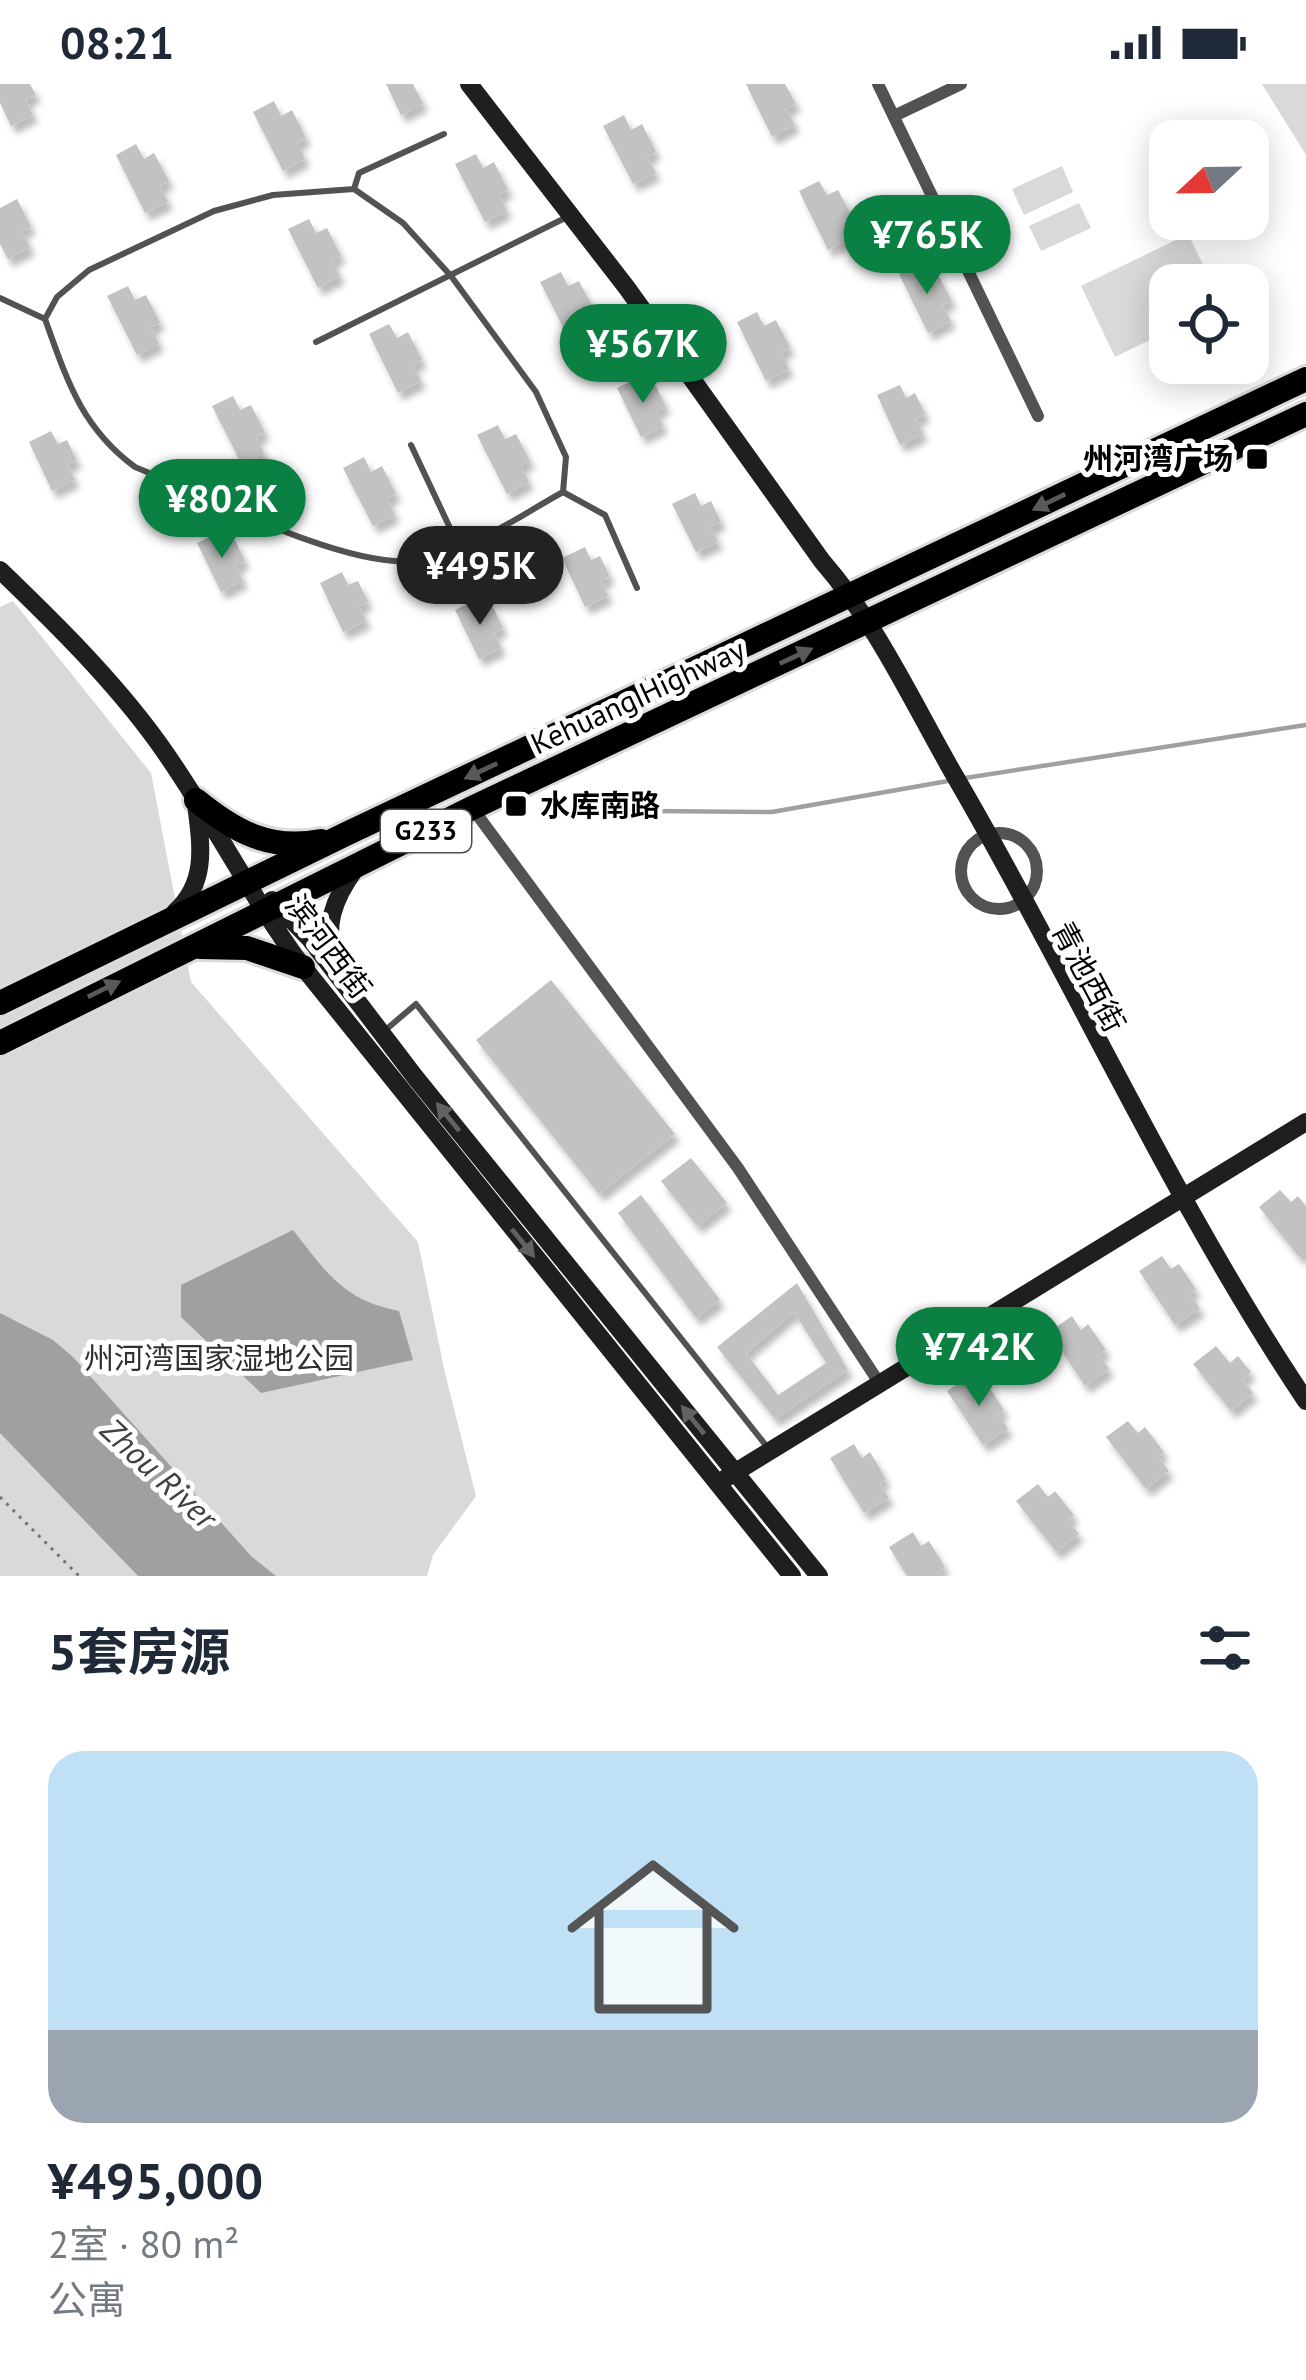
<!DOCTYPE html>
<html lang="zh">
<head>
<meta charset="utf-8">
<style>
	body { margin:0; font-family:"PT Sans","Noto Sans SC",sans-serif; background:#f6f6f7; color:#1f2937; height:100vh; display:flex; flex-direction:column; font-size:45px; white-space:nowrap }
	* { box-sizing:border-box; margin:0 }
	p { font-size:39px; color:#747a83 }
	.icon { flex:none; width:66px; height:66px; fill:none; stroke:currentColor; stroke-width:2; stroke-linecap:round; stroke-linejoin:round }
	.map { position:relative; height:1492px; overflow:hidden }
	.drawer { display:flex; flex-direction:column; background:#fff; flex:1 }
	.drawer>* { flex:none }
	.needle { width:78px; rotate:248deg }
	.tools { position:absolute; left:1149px; top:36px; display:grid; gap:24px }
	.tools a { display:grid; place-items:center; width:120px; height:120px; border-radius:24px; background:#fff; box-shadow:0 6px 30px #0003; font-size:60px }
	.price { position:absolute; translate:-50% -102px; padding:0 27px; border-radius:42px; background:#0b8043; color:#fff; font-size:39px; line-height:78px; filter:drop-shadow(0 3px 6px #0008) }
	.price::after { content:''; position:absolute; left:50%; top:72px; width:36px; height:27px; margin-left:-18px; background:inherit; clip-path:polygon(0 0,100% 0,50% 100%) }
	.price.on { background:#222; color:#fff }
	ul { padding:0; list-style:none }
	li { display:grid; align-content:center; gap:24px; height:636px; padding:0 48px }
	li span { display:grid; place-items:center; height:372px; border-radius:36px; color:#555 }
	li>.icon { margin-inline-start:auto }
	span .icon { width:216px; height:216px; fill:#fffc; stroke-width:1 }
	li b { font-size:51px }
	h2 { display:flex; justify-content:space-between; align-items:center; height:144px; padding:0 48px; font-size:51px }
	.status { display:flex; justify-content:space-between; align-items:center; height:84px; padding:0 60px; background:#fff; direction:ltr }
	.status svg { height:33px; fill:currentColor }
	.map>svg:first-child { display:block }
	.green { fill:#d9d9d9 }
	.water { fill:#a0a0a0 }
	.lines { fill:none; stroke-linecap:round; stroke-linejoin:round }
	.stream { stroke:#a0a0a0; stroke-width:4.5 }
	.building { fill:#c2c2c2; fill-rule:evenodd; filter:url(#shadow) }
	.highway-casing { stroke:#dbdbdb; stroke-width:30 }
	.path { stroke:#747474; stroke-width:3; stroke-dasharray:3 6; stroke-linecap:butt }
	.lane { stroke:#525252; stroke-width:6 }
	.street { stroke:#525252; stroke-width:12 }
	.secondary { stroke:#1f1f1f; stroke-width:18 }
	.highway { stroke:#000; stroke-width:24 }
	.oneway { fill:#595959 }
	.oneway2 { fill:#626262 }
	.poi-dot { fill:#000; stroke:#fff; stroke-width:4.5 }
	.labels { text-anchor:middle; stroke-width:10; stroke-linejoin:round; paint-order:stroke }
	.shield { fill:#fff; stroke:#4c4c4c; stroke-width:3 }
	.shield-label { font-size:27px; font-weight:bold; fill:#000 }
	.poi-label { font-size:30px; font-weight:bold; fill:#000; stroke:#fff; text-anchor:end }
	.street-label { font-size:30px; fill:#000; stroke:#fff }
	.park-label { font-size:30px; fill:#303030; stroke:#fff }
	.water-label { font-size:33px; font-style:italic; fill:#414141; stroke:#fff }
</style>
</head>
<body>
<div class="status"><b>08:21</b><svg viewBox="0 0 49 12"><path d="M0 12V9h3v3zM5 12V6h3v6zM10 12V3h3v9zM15 12V0h3v12zM26 1h20v11H26zM47 4h2v5h-2z"/></svg></div>
<div class="map">
<svg width="1306" height="1492" viewBox="0 0 1306 1492">
	<defs>
		<filter id="shadow"><feDropShadow dx="5" dy="8" stdDeviation="3" flood-color="#0004"/></filter>
	</defs>
	<rect width="100%" height="100%" fill="#fff"/>
	<path class="green" d="M1262,0H1306V71Z
		M1062,82L1073,108L1024,131L1012,105Z
		M1079,119L1091,144L1041,167L1029,142Z
		M1188,150L1213,201H1170V246L1115,273L1081,202Z
		M13,517L151,689L191,898L418,1158L445,1289L476,1412L433,1471L427,1492H0V523Z"/>
	<path class="water" d="M293,1146C327,1189 343,1216 399,1227L413,1276L261,1309L181,1233V1201Z
		M0,1229L53,1256L73,1273L251,1472L276,1492H138L0,1349Z"/>
	<g class="lines">
		<path class="stream" d="M965,694L1306,641
			M650,727L772,728L948,697"/>
	</g>
	<path class="building" d="M0,0H30L36,11L26,16L33,31L11,42L0,19Z
		M386,0H413L423,20L401,31Z
		M746,0H785L796,20L786,25L795,41L772,53Z
		M274,17L281,32L292,26L306,54L297,59L305,75L283,87L253,28Z
		M624,31L631,46L642,40L656,68L647,73L656,89L633,100L603,42Z
		M136,60L144,75L154,69L169,97L160,102L168,118L145,129L116,71Z
		M476,70L483,84L494,78L508,106L499,111L507,127L485,138L455,80Z
		M819,97L827,111L838,106L852,133L843,138L851,154L828,166L799,107Z
		M17,115L31,143L22,147L30,164L8,175L0,160V124Z
		M309,135L316,149L327,144L341,172L332,176L340,192L318,204L288,145Z
		M919,180L926,194L937,189L952,217L942,221L951,237L928,249L899,190Z
		M561,188L568,202L579,197L593,224L584,229L592,245L570,257L540,198Z
		M128,202L135,216L146,211L160,239L151,243L159,260L137,271L107,212Z
		M757,228L764,242L776,236L790,264L781,269L789,285L766,297L737,238Z
		M389,240L397,254L408,248L422,276L413,281L421,297L398,309L369,250Z
		M640,293L646,306L656,302L666,323L656,327L663,342L641,353L617,304Z
		M900,301L906,314L915,309L925,330L916,335L923,350L900,361L877,311Z
		M233,312L240,326L251,321L265,349L256,353L264,369L242,381L212,322Z
		M498,341L505,355L516,350L530,377L521,382L529,398L507,410L477,351Z
		M51,347L58,360L67,356L77,377L67,381L75,396L52,407L29,358Z
		M364,373L371,388L382,382L396,410L387,415L395,431L373,442L343,384Z
		M695,409L701,422L711,417L721,438L711,443L718,458L696,468L672,420Z
		M220,448L226,461L235,456L245,477L236,482L243,497L221,508L197,459Z
		M585,463L591,476L600,472L610,493L601,497L608,512L585,523L562,474Z
		M342,488L348,501L358,497L368,518L359,522L366,537L343,548L320,499Z
		M478,515L484,528L493,523L503,544L494,549L501,564L479,575L455,526Z
		M551,896L675,1050L599,1110L476,956Z
		M691,1074L727,1119L697,1142L661,1097Z
		M1280,1106L1291,1118L1298,1112L1306,1122V1168L1300,1174L1259,1123Z
		M641,1111L720,1216L696,1234L618,1129Z
		M1162,1172L1171,1185L1179,1180L1196,1205L1190,1210L1200,1225L1175,1241L1139,1187Z
		M797,1199L848,1286L775,1335L717,1263ZM794,1228L826,1279L778,1311L746,1269Z
		M1072,1232L1081,1246L1088,1240L1106,1266L1099,1270L1109,1285L1085,1302L1049,1248Z
		M1216,1262L1230,1279L1238,1272L1251,1288L1242,1295L1253,1309L1231,1327L1193,1280Z
		M970,1292L979,1306L987,1300L1004,1326L998,1330L1008,1345L983,1361L947,1307Z
		M1128,1337L1138,1349L1145,1343L1164,1368L1158,1373L1169,1387L1146,1405L1106,1353Z
		M854,1360L862,1374L870,1368L886,1395L880,1399L889,1414L864,1429L830,1374Z
		M1038,1400L1048,1413L1055,1407L1074,1431L1068,1436L1079,1450L1056,1468L1016,1417Z
		M913,1448L921,1462L929,1457L945,1483L939,1487L942,1492H907L889,1463Z"/>
	<g class="lines">
		<g class="highway-casing">
			<path id="highway" d="M196,716C234,747 269,767 321,757
				M200,863L247,864L303,883
				M0,919L346,750L1306,295
				M0,959L472,724L1306,330"/>
		</g>
		<path class="path" d="M0,1413L79,1492"/>
		<path class="lane" d="M354,105L359,89L444,50
			M0,214L45,235C67,296 81,343 135,383C206,412 341,483 413,477C462,473 521,431 563,408
			M45,235L57,213L89,186L214,127L273,111L354,105L403,139L451,192L536,308L566,373L563,408L605,431L637,504
			M316,258L565,134
			M411,361L458,461
			M382,949L416,920L768,1364"/>
		<path class="street" d="M878,0L1038,332
			M894,32L961,0
			M473,725L738,1084L880,1300
			M961 787a38 38 0 1 1 76 0a38 38 0 1 1-76 0Z"/>
		<path class="secondary" d="M469,0L627,204L822,477C876,539 911,615 952,687C1073,894 1172,1117 1306,1317
			M0,486C55,539 112,595 157,657C210,730 249,811 303,883L792,1492
			M272,816L310,855L415,993L819,1492
			M175,828C208,798 201,761 196,720
			M336,880C322,843 334,814 356,784
			M726,1394L1306,1038"/>
		<use href="#highway" class="highway"/>
	</g>
	<defs><path id="oneway-solid" d="M-6-.8H1V-3.2L6.5 0L1 3.2V.8H-6Z" transform="scale(3)"/></defs>
	<g class="oneway">
		<use href="#oneway-solid" transform="translate(1049 418) rotate(154)"/>
		<use href="#oneway-solid" transform="translate(796 572) rotate(-25)"/>
		<use href="#oneway-solid" transform="translate(481 687) rotate(155)"/>
		<use href="#oneway-solid" transform="translate(104 905) rotate(-26)"/>
	</g>
	<g class="oneway2">
		<use href="#oneway-solid" transform="translate(448 1033) rotate(-129)"/>
		<use href="#oneway-solid" transform="translate(523 1159) rotate(51)"/>
		<use href="#oneway-solid" transform="translate(693 1336) rotate(-129)"/>
	</g>
	<g class="poi-dot">
		<rect x="1245" y="363" width="24" height="24" rx="6"/>
		<rect x="504" y="710" width="24" height="24" rx="6"/>
	</g>
	<g class="labels">
		<rect class="shield" x="381" y="726" width="90" height="42" rx="9"/>
		<g class="shield-label">
			<text x="426" y="756">G233</text>
		</g>
		<g class="poi-label">
			<text x="1233" y="385">州河湾广场</text>
			<text x="540" y="732" text-anchor="start">水库南路</text>
		</g>
		<g class="street-label">
			<text transform="translate(638 613) rotate(-25)" y="10">Kehuang Highway</text>
			<text transform="translate(328 863) rotate(53)" y="10">滨河西街</text>
			<text transform="translate(1088 893) rotate(62)" y="10">青池西街</text>
		</g>
		<g class="park-label">
			<text x="219" y="1285">州河湾国家湿地公园</text>
		</g>
		<g class="water-label">
			<text transform="translate(159 1389) rotate(43)" y="12">Zhou River</text>
		</g>
	</g>
</svg>
<div class="tools">
<a><svg class="needle" viewBox="-14 -14 28 28"><path d="M0-13l5 13h-10z" fill="#e53935"/><path d="M0 13l5-13h-10z" fill="#747a83"/></svg></a>
<a><svg class="icon" aria-label="locate" viewBox="0 0 24 24"><circle cx="12" cy="12" r="6"/><path d="M12 2v4M12 18v4M2 12h4M18 12h4"/></svg></a>
</div>
<b class="price" style="left:927px;top:213px">¥765K</b>
<b class="price" style="left:643px;top:322px">¥567K</b>
<b class="price" style="left:222px;top:477px">¥802K</b>
<b class="price on" style="left:480px;top:544px">¥495K</b>
<b class="price" style="left:979px;top:1325px">¥742K</b>
</div>
<section class="drawer">
<h2>5套房源<svg class="icon" aria-label="filters" viewBox="0 0 24 24"><path d="M4 7h16M4 17h16"/><circle cx="9" cy="7" r="2"/><circle cx="15" cy="17" r="2"/></svg></h2>
<ul>
<li><span style="background:linear-gradient(#bfe0f5 75%,#9aa5b1 0)"><svg class="icon" aria-label="home" viewBox="0 0 24 24"><path d="M3 11l9-7 9 7M6 9v11h12V9"/></svg></span><div><b>¥495,000</b><p>2室 · 80 m²</p><p>公寓</p></div></li>
</ul>
</section>
</body>
</html>
